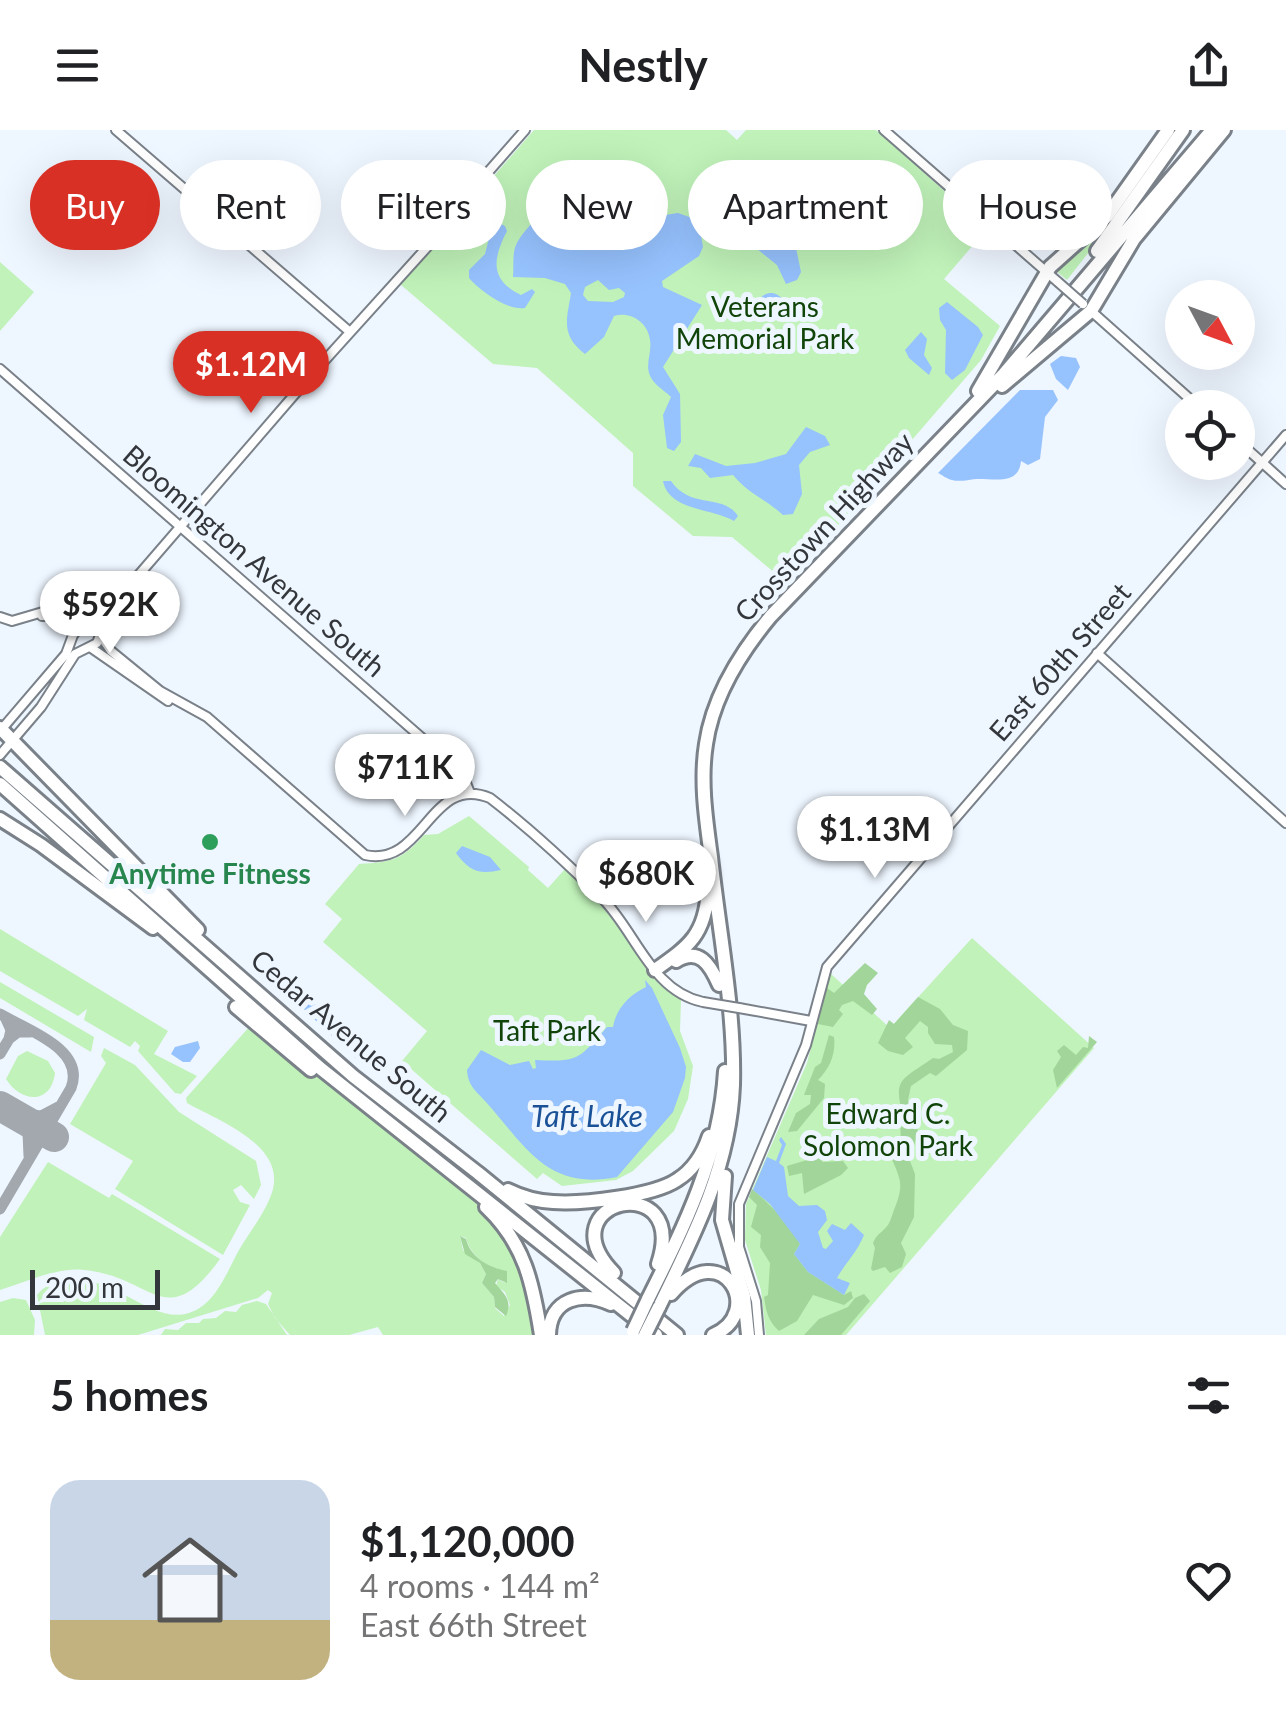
<!DOCTYPE html>
<html lang="en">
<head>
<meta charset="utf-8">
<style>
	body { margin:0; font-family:Lato,sans-serif; background:#f6f6f6; color:#202124; height:100vh; display:flex; flex-direction:column; font-size:38px; white-space:nowrap }
	* { box-sizing:border-box; margin:0 }
	p { font-size:32px; color:#757577 }
	.icon { flex:none; width:55px; height:55px; fill:none; stroke:currentColor; stroke-width:2; stroke-linecap:round; stroke-linejoin:round }
	.map { position:relative; height:1205px; overflow:hidden }
	.panel { display:flex; flex-direction:column; background:#fff; flex:1 }
	.panel>* { flex:none }
	.banner { position:absolute; left:30px; top:30px; width:1228px; height:90px; display:flex; gap:20px }
	.needle { width:65px; rotate:131deg }
	.buttons { position:absolute; left:1165px; top:150px; display:grid; gap:20px }
	.buttons a { display:grid; place-items:center; width:90px; height:90px; border-radius:50%; background:#fff; box-shadow:0 10px 40px #0002; font-size:50px }
	.scale { position:absolute; left:30px; bottom:25px; width:130px; box-sizing:border-box; padding-left:10px; border:5px solid #33363a; border-top:0; font-size:28px; line-height:35px; white-space:nowrap; color:#33363a; -webkit-text-stroke:8px #eef6ff; paint-order:stroke }
	.price { position:absolute; translate:-50% -85px; padding:0 22px; border-radius:35px; background:#fff; color:#222; font-size:32px; line-height:65px; filter:drop-shadow(0 2px 5px #0008) }
	.price::after { content:''; position:absolute; left:50%; top:60px; width:30px; height:22px; margin-left:-15px; background:inherit; clip-path:polygon(0 0,100% 0,50% 100%) }
	.price.active { background:#d93025; color:#fff }
	ul { padding:0; list-style:none }
	li { display:flex; align-items:center; gap:30px; height:250px; padding:0 50px }
	li+li { border-top:2px solid #e0e0e0 }
	li span { display:grid; place-items:center; flex:none; width:280px; height:200px; border-radius:30px; color:#555 }
	li>.icon { margin-inline-start:auto }
	span .icon { width:120px; height:120px; fill:#fffc; stroke-width:1 }
	li b { font-size:42px }
	h2 { display:flex; justify-content:space-between; align-items:center; height:120px; padding:0 50px; font-size:42px }
	.pill { padding:0 35px; border-radius:45px; background:#fff; box-shadow:0 10px 40px #0002; font-size:35px; line-height:90px }
	.pill.active { background:#d93025; color:#fff }
	header { display:flex; justify-content:space-between; align-items:center; height:130px; padding:0 50px; background:#fff; font-size:45px; font-weight:700 }
	.map>svg:first-child { display:block }
	.green { fill:#c0f2b9; fill-rule:evenodd }
	.forest { fill:#a1d599 }
	.water { fill:#96c2fe; fill-rule:evenodd }
	.lines { fill:none; stroke-linecap:round; stroke-linejoin:round }
	.taxiway { stroke:#a2a8ae; stroke-width:11 }
	.runway { stroke:#a2a8ae; stroke-width:30 }
	.secondary-casing { stroke:#7a8189; stroke-width:12 }
	.highway-casing { stroke:#7a8189; stroke-width:18 }
	.secondary { stroke:#fff; stroke-width:8 }
	.highway { stroke:#fff; stroke-width:12 }
	.secondary-bridge-casing { stroke:#7a8189; stroke-width:12; stroke-linecap:butt }
	.highway-bridge-casing { stroke:#7a8189; stroke-width:18; stroke-linecap:butt }
	.secondary-bridge { stroke:#fff; stroke-width:8 }
	.highway-bridge { stroke:#fff; stroke-width:12 }
	.leisure-dot { fill:#2e9e5b; stroke:#eef6ff; stroke-width:4 }
	.labels { text-anchor:middle; stroke-width:10; stroke-linejoin:round; paint-order:stroke }
	.park-label { font-size:28px; fill:#114409; stroke:#eef6ff }
	.street-label { font-size:28px; fill:#33363a; stroke:#eef6ff }
	.leisure-label { font-size:28px; font-weight:bold; fill:#27864d; stroke:#eef6ff }
	.water-label { font-size:30px; font-style:italic; fill:#1a5197; stroke:#eef6ff }
</style>
</head>
<body>
<header><svg class="icon" aria-label="menu" viewBox="0 0 24 24"><path d="M4 6h16M4 12h16M4 18h16"/></svg>Nestly<svg class="icon" aria-label="share" viewBox="0 0 24 24"><path d="M12 15V3M7 8l5-5 5 5M5 13v7h14v-7"/></svg></header>
<div class="map">
<svg width="1286" height="1205" viewBox="0 0 1286 1205">
	<rect width="100%" height="100%" fill="#eef6ff"/>
	<path class="green" d="M534,0H726L737,10L746,0H876L987,99L944,149L1000,196L981,230L835,399H825L782,449L732,407L693,406L633,356V323L537,238L493,234L400,154Z
		M1128,65L1121,81L1067,150L1056,141L1099,102Z
		M0,132L34,162L0,201Z
		M469,686L529,737L528,740L548,758L565,739L596,767L658,853L681,870L680,901L693,936L688,969L674,1001L633,1041L616,1050L562,1056L543,1043L537,1049L402,931L427,901L323,812L342,789L325,774L359,734C392,732 402,730 424,705L438,704Z
		M0,799L168,901L154,924L197,946L181,964L175,963L138,921L140,916L135,911L130,917L84,890L87,879L78,886L0,841Z
		M972,808L1094,918L846,1205H766L761,1160L745,1110L746,1074L807,933L830,843L890,898Z
		M0,852L94,907L91,922L0,868Z
		M250,896L404,1011L499,1092L519,1120L539,1205H383L378,1197L349,1205H290L275,1188L268,1174L272,1163L268,1160L258,1168L138,1205H45L37,1165C44,1156 52,1153 64,1151C119,1142 152,1200 194,1181C216,1172 228,1140 239,1120C250,1101 267,1081 273,1059C284,1014 217,990 187,973L186,968ZM460,1106L466,1108C469,1121 483,1137 497,1138L505,1153L498,1149L496,1156L505,1162L510,1175L504,1186L495,1178L494,1167L482,1153L486,1144L480,1133L463,1120Z
		M104,918L135,935L179,982L256,1031L261,1055L254,1069L241,1055L233,1060L240,1072L250,1075L223,1125L115,1059L133,1031L70,994L106,933L101,926Z
		M27,921L48,931L55,943C51,975 21,973 6,949L18,926Z
		M48,1032L109,1068L112,1064L220,1129C165,1205 153,1146 84,1140C56,1137 26,1152 0,1160V1107Z
		M13,1168L26,1170L35,1190L34,1205H0V1172Z
		M257,1171L266,1174L287,1205H161L165,1199L178,1200L186,1193H199L203,1189L216,1188L225,1181L236,1182L242,1175Z"/>
	<path class="forest" d="M865,833L878,843L867,855L864,864L877,879L872,885L853,871L842,875L839,880L843,884L833,897L818,894L827,849H830L827,858L834,863Z
		M918,867L940,879L953,895L968,901L967,920L936,946L930,943L911,956L908,970L918,1001L910,1031L915,1044L914,1087L901,1113L906,1124L902,1137L890,1143L885,1137L873,1141L871,1139L875,1118L873,1113C877,1103 883,1102 888,1095C891,1090 892,1085 894,1080C907,1049 897,1047 889,1020H894L898,1028L902,1026L900,994H905C893,948 897,953 933,928L939,929L953,922L952,915L935,914L928,903V897L920,891L905,908L913,917L903,925L888,921L878,913L889,890L894,894Z
		M829,905L834,907C836,924 830,938 818,950L825,954L824,968L797,1001L788,1002L796,983L810,974L811,965H804L815,937L821,933Z
		M1089,906L1097,912L1057,958L1053,940L1061,927L1057,921L1064,915L1076,925L1083,917L1088,918Z
		M817,1027L823,1032L843,1031L848,1038L841,1045L804,1064L802,1043L789,1046L787,1036Z
		M752,1059C771,1075 788,1092 800,1114L794,1124L808,1142L844,1165L851,1161L853,1168L844,1175L813,1165L797,1191L779,1201C768,1191 766,1181 764,1167L768,1165L770,1133L760,1117L761,1105L751,1097L757,1075L749,1067Z
		M460,1106L466,1109C471,1128 488,1137 507,1141V1153L498,1149L495,1153C504,1164 513,1170 506,1186L495,1177L494,1167L482,1153L486,1144L480,1133L465,1124Z
		M864,1164L870,1171L841,1205H804L819,1189L848,1177L855,1168Z"/>
	<path class="water" d="M564,70L580,77L607,75L617,80L640,75L665,85L678,83L692,88L701,105L703,117L699,126L662,151L663,157L702,175L663,237L680,264L681,312L674,321L667,318L663,285L671,267C663,259 652,254 649,243C646,232 652,221 650,210C648,192 630,181 614,186L604,207L585,224C560,205 567,189 571,163L565,154L545,148L513,147C514,137 512,124 516,115C524,98 548,76 564,70ZM598,150L609,160L619,158L625,163L624,167L613,172L588,171L583,165L585,157Z
		M793,75L801,86L795,113L801,142L797,150L786,154L777,135L757,119L758,108C763,103 790,76 793,75Z
		M499,93L505,96L507,101C493,128 489,150 521,165L532,159L535,162L525,178C508,181 480,161 469,148V140L485,124L490,104Z
		M758 176a13 13 0 1 1 26 0a13 13 0 1 1-26 0Z
		M947,172L978,197L983,205L965,240L952,250L945,243L946,200L940,190L939,178Z
		M921,202L927,209L924,225L932,238L929,245L909,228L905,220Z
		M1061,226L1076,228L1080,237L1068,260L1056,249L1050,234Z
		M1020,260H1053L1058,270L1045,287L1040,329L1028,335L1021,331C1019,356 993,348 976,349C968,350 959,352 952,350C947,349 942,345 938,343Z
		M806,297L825,306L830,315L810,322L799,335L802,364L793,384L783,385C763,367 751,366 733,345L710,348L701,338L688,336L695,324L726,336L755,333L786,324Z
		M663,351H671C691,380 723,363 738,386L734,391C712,378 669,381 663,351Z
		M462,716L490,727L501,740C479,745 469,741 456,723Z
		M645,850L652,858L680,918L686,937L685,948L673,982L617,1047C547,1061 526,1017 486,972C476,961 468,956 467,940L481,920L510,935L529,931L533,939L536,938L535,930C579,932 578,930 607,897H613C616,879 629,865 646,857Z
		M289,851L373,924V927L363,934L354,927L289,865Z
		M198,911L200,918L190,932H183L171,924L175,917Z
		M781,1007L786,1014L779,1033L784,1037L788,1066L799,1076L817,1075L825,1081L827,1090L818,1102L823,1118L826,1119L833,1111L827,1101L832,1094L845,1100L851,1093L864,1105C856,1124 846,1132 837,1148L850,1153L844,1165L808,1142L794,1124L800,1114L770,1074L753,1060L767,1027L776,1031L782,1015L779,1010Z"/>
	<g class="lines">
		<path class="taxiway" d="M0,884C27,900 86,919 71,958L0,1079
			M6,889L11,900L9,909L18,902H30
			M0,924L9,909
			M29,1026L28,1003L13,983L41,986L58,977"/>
		<path class="runway" d="M0,976L54,1007"/>
		<g class="secondary-casing">
			<path id="secondary" d="M116,0L350,202
				M884,0L1058,152
				M446,90L525,0
				M1090,180L1200,278
				M0,239L462,643L470,663
				M1238,311L1286,354
				M42,486H58L74,504
				M0,487L12,491L53,479L86,491
				M100,505L111,521L160,561L207,587L365,725C424,738 430,643 490,668C529,698 567,733 602,768C636,802 651,861 703,872
				M90,517L168,571
				M1097,523L1286,693
				M1,600L66,524L76,497L111,477
				M0,625L41,577L75,524L97,513L111,477L307,250L429,115L449,87
				M739,878L811,891
				M759,1205L756,1171L739,1117V1074L806,915L827,837L1286,305"/>
		</g>
		<g class="highway-casing">
			<path id="highway" d="M1097,121L1183,0
				M1002,256L1091,181L1134,109L1224,0
				M978,261L1050,137L1107,86L1168,0
				M0,598L198,800
				M0,637L353,946L478,1043L677,1205
				M0,654L320,938L656,1205
				M0,689L41,715L153,798
				M676,831C699,817 710,834 719,855
				M655,840C689,816 705,805 708,761
				M236,877L311,940
				M725,1046L722,1090L744,1166L748,1205
				M508,1060C522,1067 537,1071 553,1072C583,1074 653,1066 677,1050C693,1040 703,1024 709,1006
				M486,1077C525,1114 533,1154 541,1205
				M614,1143C543,1070 690,1037 658,1134
				M671,1164C723,1104 766,1183 713,1205
				M648,1169C685,1095 720,1025 725,941
				M659,1177C694,1106 730,1036 733,955C735,880 719,802 711,727C706,690 700,651 706,614C713,566 741,522 771,486L1004,244L1212,0
				M549,1205C550,1168 582,1161 611,1174"/>
		</g>
		<use href="#secondary" class="secondary"/>
		<use href="#highway" class="highway"/>
		<g class="secondary-bridge-casing">
			<path id="secondary-bridge" d="M1058,152L1083,174
				M703,872L739,878"/>
		</g>
		<g class="highway-bridge-casing">
			<path id="highway-bridge" d="M633,1201L648,1169
				M645,1205L659,1177"/>
		</g>
		<use href="#secondary-bridge" class="secondary-bridge"/>
		<use href="#highway-bridge" class="highway-bridge"/>
	</g>
	<circle class="leisure-dot" cx="210" cy="712" r="10"/>
	<g class="labels">
		<g class="park-label">
			<text x="765" y="187">Veterans<tspan x="765" dy="32">Memorial Park</tspan></text>
			<text x="547" y="911">Taft Park</text>
			<text x="888" y="994">Edward C.<tspan x="888" dy="32">Solomon Park</tspan></text>
		</g>
		<g class="street-label">
			<text transform="translate(824 397) rotate(-47)" y="10">Crosstown Highway</text>
			<text transform="translate(254 431) rotate(41)" y="10">Bloomington Avenue South</text>
			<text transform="translate(1060 532) rotate(-49)" y="10">East 60th Street</text>
			<text transform="translate(351 906) rotate(40)" y="10">Cedar Avenue South</text>
		</g>
		<g class="leisure-label">
			<text x="210" y="754">Anytime Fitness</text>
		</g>
		<g class="water-label">
			<text x="587" y="997">Taft Lake</text>
		</g>
	</g>
</svg>
<div class="buttons">
<a><svg class="needle" viewBox="-14 -14 28 28"><path d="M0-13l5 13h-10z" fill="#e53935"/><path d="M0 13l5-13h-10z" fill="#757577"/></svg></a>
<a><svg class="icon" aria-label="locate" viewBox="0 0 24 24"><circle cx="12" cy="12" r="6"/><path d="M12 2v4M12 18v4M2 12h4M18 12h4"/></svg></a>
</div>
<div class="scale">200 m</div>
<b class="price active" style="left:251px;top:286px">$1.12M</b>
<b class="price" style="left:110px;top:526px">$592K</b>
<b class="price" style="left:405px;top:689px">$711K</b>
<b class="price" style="left:875px;top:751px">$1.13M</b>
<b class="price" style="left:646px;top:795px">$680K</b>
<div class="banner">
<a class="pill active">Buy</a>
<a class="pill">Rent</a>
<a class="pill">Filters</a>
<a class="pill">New</a>
<a class="pill">Apartment</a>
<a class="pill">House</a>
</div>
</div>
<section class="panel">
<h2>5 homes<svg class="icon" aria-label="filters" viewBox="0 0 24 24"><path d="M4 7h16M4 17h16"/><circle cx="9" cy="7" r="2"/><circle cx="15" cy="17" r="2"/></svg></h2>
<ul>
<li><span style="background:linear-gradient(#c9d6e8 70%,#c2b280 0)"><svg class="icon" aria-label="home" viewBox="0 0 24 24"><path d="M3 11l9-7 9 7M6 9v11h12V9"/></svg></span><div><b>$1,120,000</b><p>4 rooms · 144 m²</p><p>East 66th Street</p></div><svg class="icon" aria-label="heart" viewBox="0 0 24 24"><path d="M12 20l-8-8c-3-5 5-10 8-4 3-6 11-1 8 4z"/></svg></li>
</ul>
</section>
</body>
</html>
